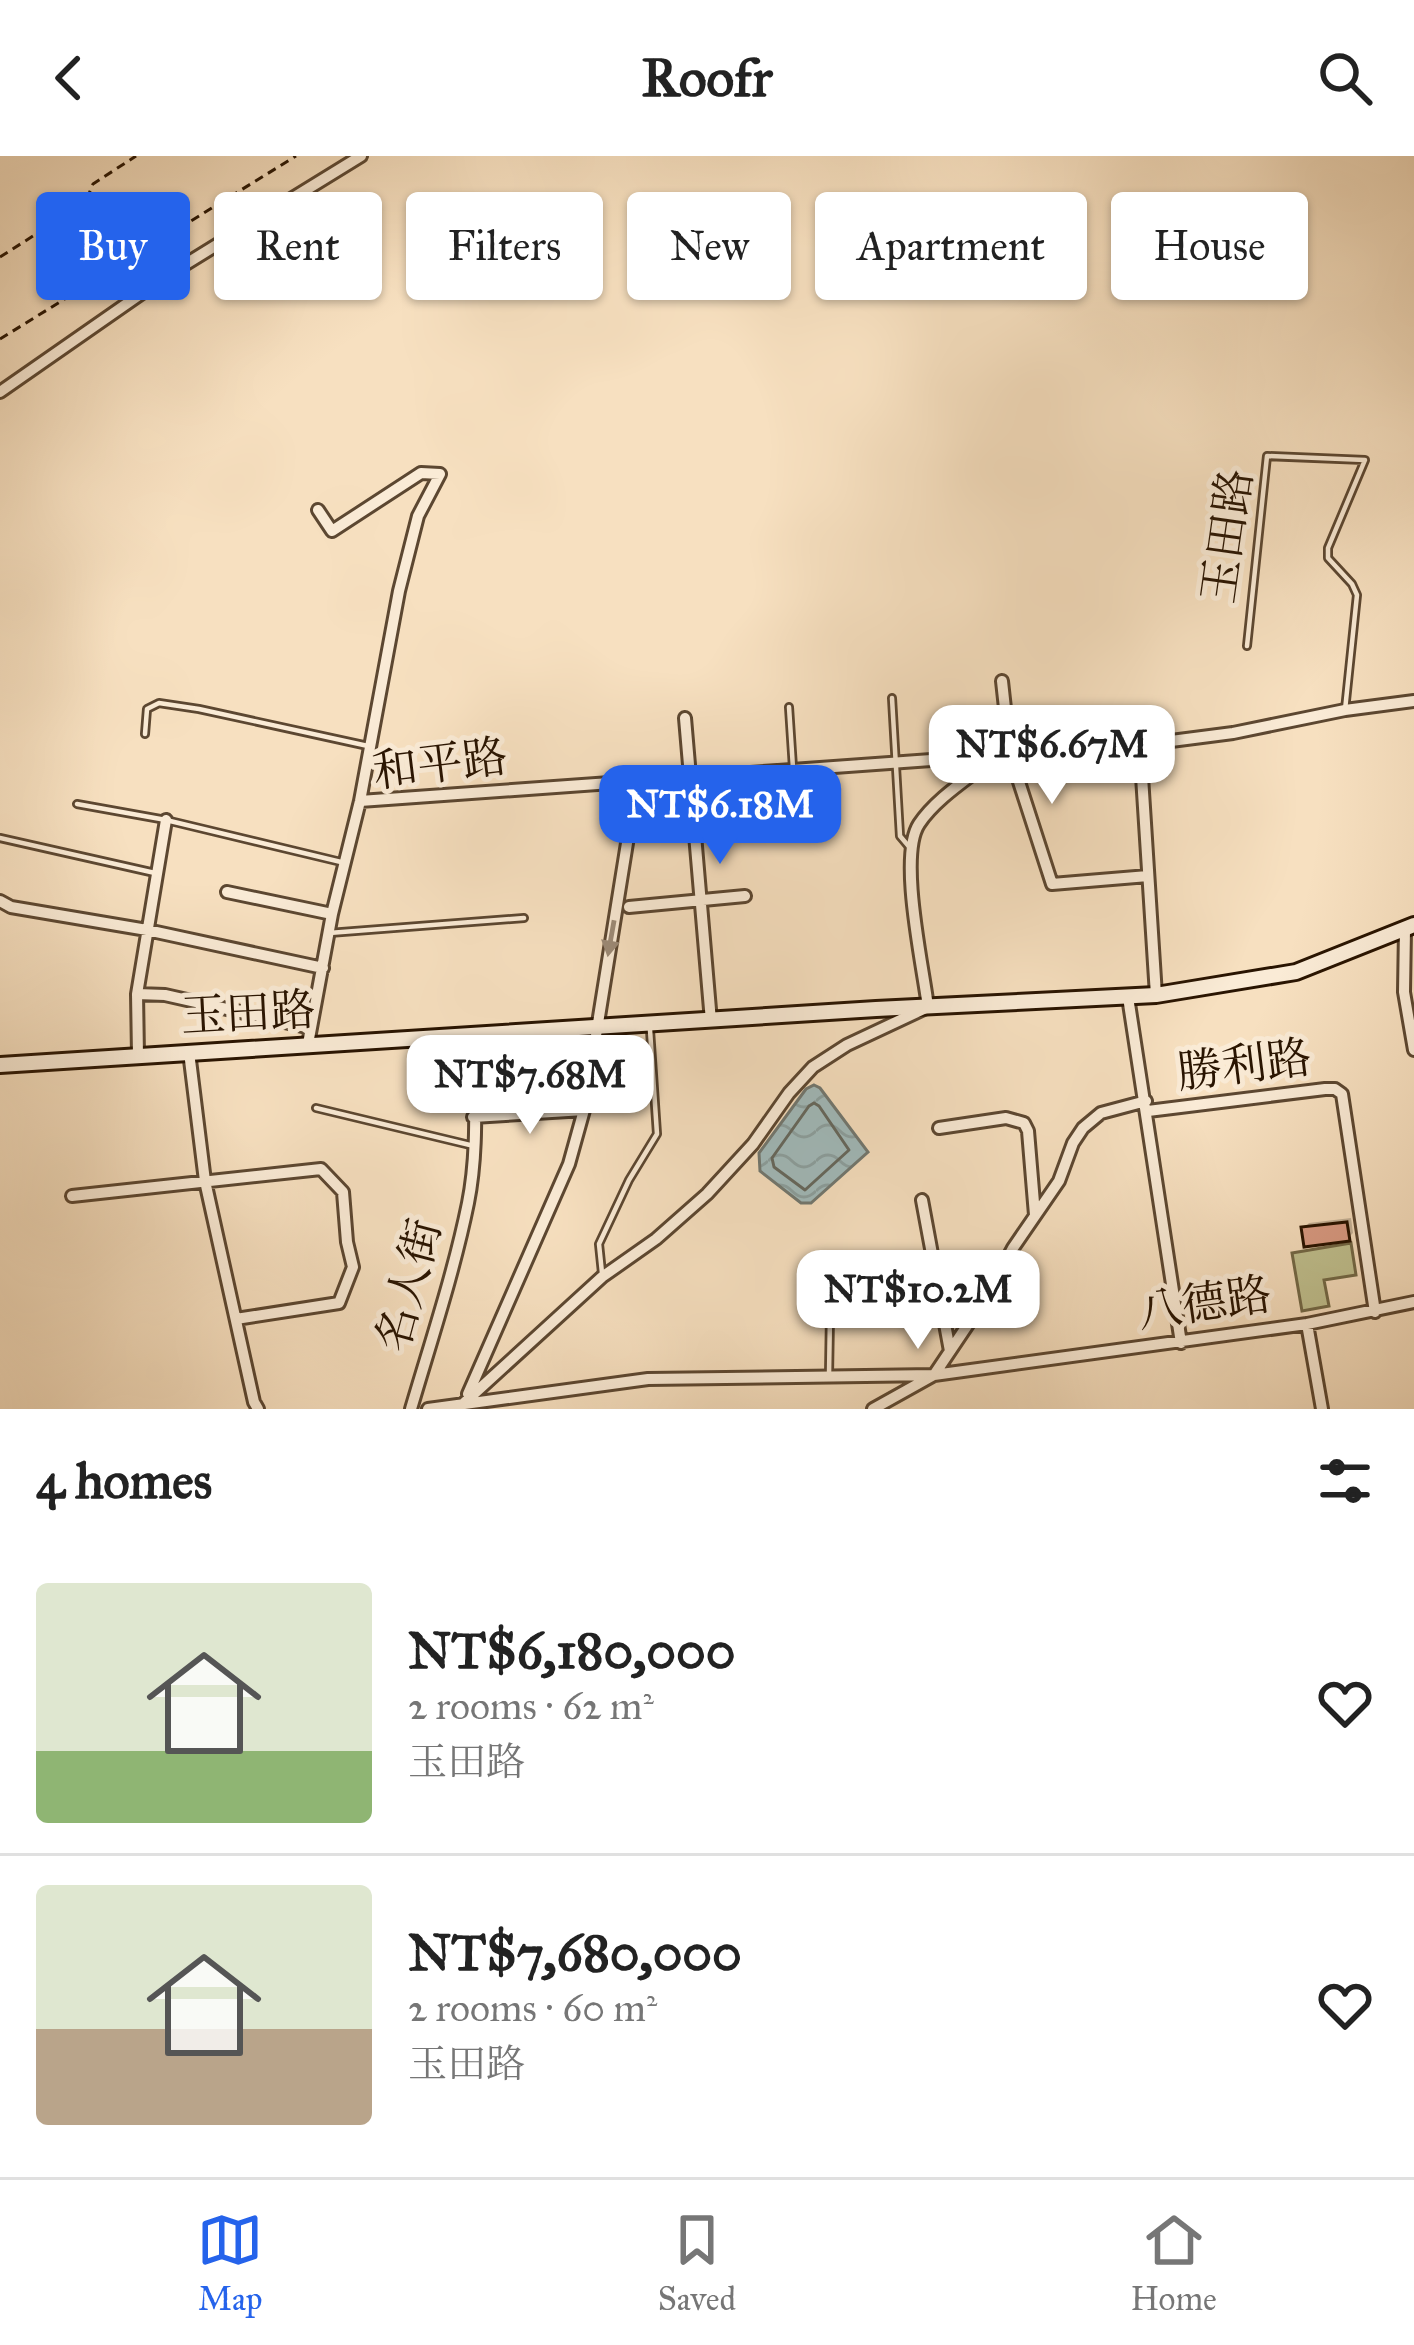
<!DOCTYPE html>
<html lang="en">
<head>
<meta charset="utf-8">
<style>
	body { margin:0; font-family:"IM FELL Great Primer","Noto Serif TC",serif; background:#f2f2f2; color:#222; height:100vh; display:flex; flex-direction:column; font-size:45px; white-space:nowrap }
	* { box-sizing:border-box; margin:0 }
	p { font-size:39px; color:#767676 }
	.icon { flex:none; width:66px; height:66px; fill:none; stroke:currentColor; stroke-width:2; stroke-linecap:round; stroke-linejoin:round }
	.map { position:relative; height:1253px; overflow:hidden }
	.drawer { display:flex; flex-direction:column; background:#fff; flex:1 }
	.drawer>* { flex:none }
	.banner { position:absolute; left:36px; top:36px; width:1344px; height:108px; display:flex; gap:24px }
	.price { position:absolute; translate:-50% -102px; padding:0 27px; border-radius:24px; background:#fff; color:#222; font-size:39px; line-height:78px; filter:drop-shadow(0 3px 6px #0008) }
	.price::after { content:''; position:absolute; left:50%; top:72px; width:36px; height:27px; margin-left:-18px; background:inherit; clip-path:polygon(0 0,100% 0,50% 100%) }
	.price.on { background:#2563eb; color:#fff }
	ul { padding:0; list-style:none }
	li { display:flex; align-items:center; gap:36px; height:300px; padding:0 36px }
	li+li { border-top:3px solid #e0e0e0 }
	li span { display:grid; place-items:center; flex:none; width:336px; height:240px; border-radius:12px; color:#555 }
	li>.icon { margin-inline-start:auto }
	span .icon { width:144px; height:144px; fill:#fffc; stroke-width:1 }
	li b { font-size:51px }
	h2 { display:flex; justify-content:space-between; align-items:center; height:144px; padding:0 36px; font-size:51px }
	.tag { padding:0 42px; border-radius:12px; background:#fff; box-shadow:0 3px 9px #0004; font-size:42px; line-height:108px }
	.tag.on { background:#2563eb; color:#fff }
	header { display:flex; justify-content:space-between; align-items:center; height:156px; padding:0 36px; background:#fff; font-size:54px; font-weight:700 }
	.dock { display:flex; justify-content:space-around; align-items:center; height:168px; border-top:3px solid #e0e0e0; background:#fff; font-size:33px; color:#767676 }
	.dock a { display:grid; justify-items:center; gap:6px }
	.dock .on { color:#2563eb }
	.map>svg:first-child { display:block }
	.green { fill:#c0c190; stroke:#746a48; stroke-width:3 }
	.water { fill:url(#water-waves); stroke:#717871; stroke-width:3 }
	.shadow { fill:#0003 }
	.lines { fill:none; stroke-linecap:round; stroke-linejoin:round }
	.shore { stroke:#65685e; stroke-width:3 }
	.building { fill:#da9c85; stroke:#291401; stroke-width:3 }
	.lane-casing { stroke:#5c4731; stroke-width:10 }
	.street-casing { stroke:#5c4731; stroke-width:16 }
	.secondary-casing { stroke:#291401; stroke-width:20 }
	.path { stroke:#291401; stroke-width:3; stroke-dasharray:9 6; stroke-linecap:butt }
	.lane { stroke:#faebd6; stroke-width:4.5 }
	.street { stroke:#faebd6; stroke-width:10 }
	.secondary { stroke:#faebd6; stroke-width:14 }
	.oneway { fill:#9c8a76 }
	.labels { text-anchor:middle; stroke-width:10; stroke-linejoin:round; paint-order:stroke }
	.street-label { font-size:45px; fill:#291401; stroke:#faebd6 }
</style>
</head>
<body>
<header><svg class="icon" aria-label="back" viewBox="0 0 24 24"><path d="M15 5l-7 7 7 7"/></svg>Roofr<svg class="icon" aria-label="search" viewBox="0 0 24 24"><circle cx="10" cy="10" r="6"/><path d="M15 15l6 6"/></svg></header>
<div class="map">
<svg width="1414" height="1253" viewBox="0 0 1414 1253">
	<defs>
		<pattern id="water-waves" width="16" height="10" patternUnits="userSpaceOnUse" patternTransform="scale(3)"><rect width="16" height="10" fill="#a1bbbc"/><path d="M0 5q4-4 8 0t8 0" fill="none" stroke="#8ba0a0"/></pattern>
	</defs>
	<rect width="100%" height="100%" fill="#f7e0c0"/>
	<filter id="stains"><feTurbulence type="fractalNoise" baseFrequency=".00167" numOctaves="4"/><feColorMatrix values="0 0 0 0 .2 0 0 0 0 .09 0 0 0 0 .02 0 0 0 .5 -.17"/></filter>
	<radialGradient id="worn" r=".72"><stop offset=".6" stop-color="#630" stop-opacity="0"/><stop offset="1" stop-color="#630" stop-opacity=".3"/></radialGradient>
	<path class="green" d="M1351,1087L1356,1119L1324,1124L1329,1150L1302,1155L1292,1097Z"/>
	<path class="water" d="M814,929L820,932L868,996L811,1047H801L760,1015L759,997L806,933Z"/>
	<path class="shadow" d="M1351,1062L1353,1077L1348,1082L1304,1072L1309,1067Z"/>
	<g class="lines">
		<path class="shore" d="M814,947L819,950L849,994L805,1034L774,1011L772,1002L809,950Z"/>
	</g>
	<path class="building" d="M1347,1066L1350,1085L1304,1091L1301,1071Z"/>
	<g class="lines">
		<g class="lane-casing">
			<path id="lane" d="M1247,490L1267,300L1365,304L1328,392V402L1352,428L1357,439L1345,554
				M892,542L900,680L911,693
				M789,551L793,612
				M145,578L147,553L159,547L199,553L368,590
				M77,648L166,664L341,706
				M694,672L797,664
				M0,682L155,717
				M329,777L524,762
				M316,952L474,990
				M602,1117L599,1088L629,1024L657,978L650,874
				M829,1219L830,1159"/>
		</g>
		<g class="street-casing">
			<path id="street" d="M0,236L168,119L361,0
				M1002,525L1010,598L1052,728L1148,720
				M685,562L711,865
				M1140,589L1156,839
				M360,645L1140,589L1233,577L1345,554L1414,545
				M227,736L332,758
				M0,745L11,751L147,774L323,812
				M629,751L745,740
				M1405,773L1404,836L1414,894
				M137,838L165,839L311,872
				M1128,841L1181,1187
				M308,888L332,758L360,645L399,435L418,360L440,318L421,317L332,375L318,354
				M189,896L205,1025L254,1246L258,1253
				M138,899L137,838L166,664
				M1148,955L1325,933H1335L1342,938L1375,1156
				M473,961L584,954
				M939,972L1006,962L1024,967L1028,975L1035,1059
				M72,1040L321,1013L343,1036L347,1086L353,1111L339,1147L236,1163
				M922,1044L950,1195
				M1307,1168L1322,1253
				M468,1238L569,1008L584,954L637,625
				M464,1247L602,1121L656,1083L707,1038L753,988L789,937L813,911L847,889L928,851C923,810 898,700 919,668C937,641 971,621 996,600
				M411,1253C431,1185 454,1116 468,1047C479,992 474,935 475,880
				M428,1253L648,1223L934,1219L1307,1168L1414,1146
				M873,1253L934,1219L989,1137L1013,1092L1059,1025L1073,987L1083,972L1101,957L1146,945"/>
		</g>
		<g class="secondary-casing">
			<path id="secondary" d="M0,909L876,853L1156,839L1296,816L1414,769"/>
		</g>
		<path class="path" d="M0,101L85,47L93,28L136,0
			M0,183L296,0"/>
		<use href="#lane" class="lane"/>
		<use href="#street" class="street"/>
		<use href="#secondary" class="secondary"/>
	</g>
	<defs><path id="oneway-solid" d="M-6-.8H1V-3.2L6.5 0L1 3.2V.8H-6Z" transform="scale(3)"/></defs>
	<use class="oneway" href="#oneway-solid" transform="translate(611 782) rotate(100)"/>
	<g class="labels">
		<g class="street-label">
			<text transform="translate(1226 380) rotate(-82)" y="16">玉田路</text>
			<text transform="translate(440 607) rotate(-7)" y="16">和平路</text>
			<text transform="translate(248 856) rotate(-3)" y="16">玉田路</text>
			<text transform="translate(1244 908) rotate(-7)" y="16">勝利路</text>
			<text transform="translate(408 1129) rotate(-75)" y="16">名人街</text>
			<text transform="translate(1204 1146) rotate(-8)" y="16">八德路</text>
		</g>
	</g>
	<rect width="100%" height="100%" filter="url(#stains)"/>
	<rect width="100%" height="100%" fill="url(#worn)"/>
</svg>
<b class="price" style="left:1052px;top:651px">NT$6.67M</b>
<b class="price on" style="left:720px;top:711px">NT$6.18M</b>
<b class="price" style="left:530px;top:981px">NT$7.68M</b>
<b class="price" style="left:918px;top:1196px">NT$10.2M</b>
<div class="banner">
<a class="tag on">Buy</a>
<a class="tag">Rent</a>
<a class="tag">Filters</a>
<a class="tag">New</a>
<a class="tag">Apartment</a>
<a class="tag">House</a>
</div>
</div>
<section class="drawer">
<h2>4 homes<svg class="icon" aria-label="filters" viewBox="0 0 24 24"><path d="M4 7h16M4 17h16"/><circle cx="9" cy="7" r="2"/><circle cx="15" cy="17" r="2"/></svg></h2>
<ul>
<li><span style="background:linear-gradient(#dfe7d0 70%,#8fb573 0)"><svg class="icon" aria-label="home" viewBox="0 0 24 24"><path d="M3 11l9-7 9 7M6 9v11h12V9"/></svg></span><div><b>NT$6,180,000</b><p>2 rooms · 62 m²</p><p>玉田路</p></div><svg class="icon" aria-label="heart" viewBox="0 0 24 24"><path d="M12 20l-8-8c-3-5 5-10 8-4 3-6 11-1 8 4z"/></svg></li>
<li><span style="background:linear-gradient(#dfe7d0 60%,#b9a48a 0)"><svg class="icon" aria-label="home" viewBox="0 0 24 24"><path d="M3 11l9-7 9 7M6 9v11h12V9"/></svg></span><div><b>NT$7,680,000</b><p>2 rooms · 60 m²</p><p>玉田路</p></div><svg class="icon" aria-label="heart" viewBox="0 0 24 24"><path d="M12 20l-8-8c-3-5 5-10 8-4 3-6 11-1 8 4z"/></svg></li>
</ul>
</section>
<nav class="dock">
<a class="on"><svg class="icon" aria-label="map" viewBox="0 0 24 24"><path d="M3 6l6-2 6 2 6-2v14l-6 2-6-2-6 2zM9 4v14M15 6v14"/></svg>Map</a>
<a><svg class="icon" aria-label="saved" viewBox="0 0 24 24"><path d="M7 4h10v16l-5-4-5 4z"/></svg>Saved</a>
<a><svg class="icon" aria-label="home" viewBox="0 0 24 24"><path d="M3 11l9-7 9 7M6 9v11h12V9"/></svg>Home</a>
</nav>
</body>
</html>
